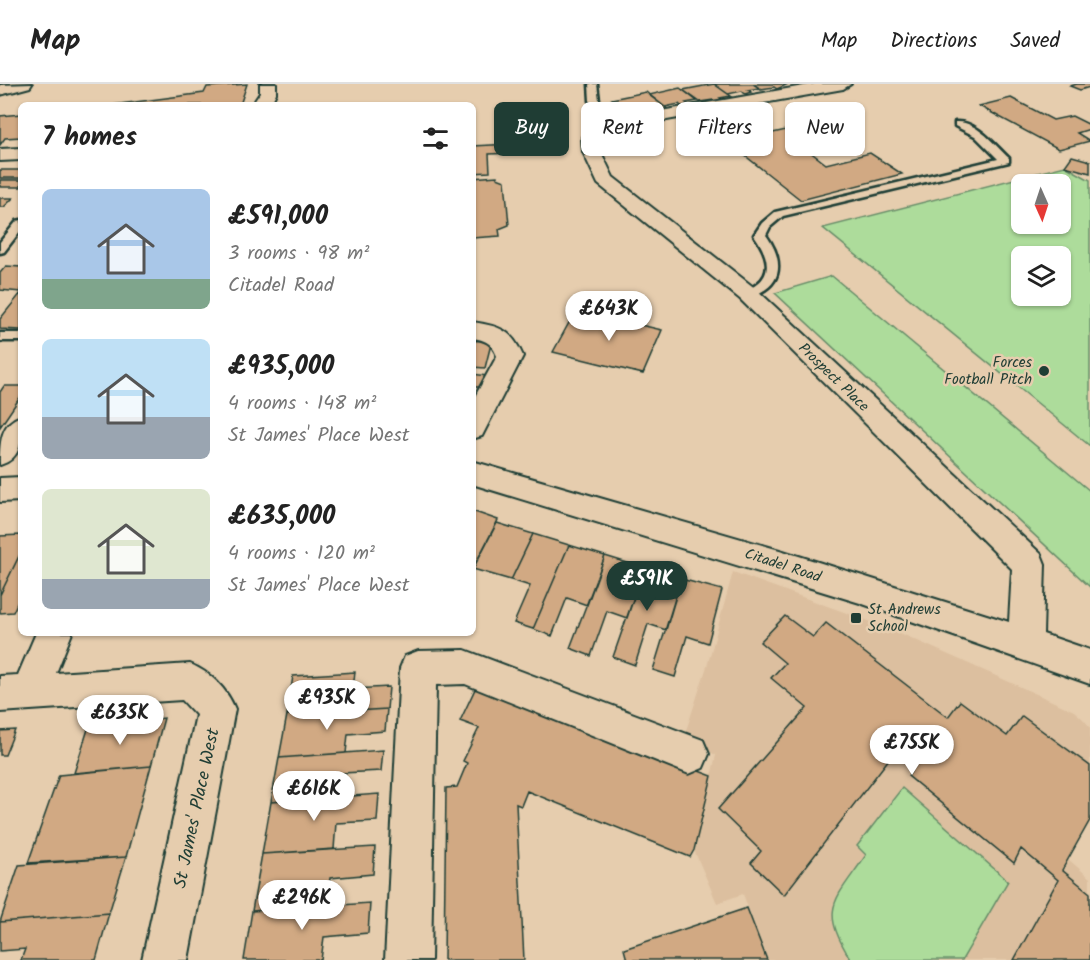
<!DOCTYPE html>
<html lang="en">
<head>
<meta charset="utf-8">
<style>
	body { margin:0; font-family:Kalam,sans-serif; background:#f2f2f2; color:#222; height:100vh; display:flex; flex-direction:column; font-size:22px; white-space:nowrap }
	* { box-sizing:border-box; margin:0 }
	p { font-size:20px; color:#767676 }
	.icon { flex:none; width:33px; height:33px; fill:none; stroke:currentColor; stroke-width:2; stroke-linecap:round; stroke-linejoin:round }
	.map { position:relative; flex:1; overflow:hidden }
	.panel { position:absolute; left:18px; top:18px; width:458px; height:534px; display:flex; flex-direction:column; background:#fff; border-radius:9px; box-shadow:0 2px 4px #0004 }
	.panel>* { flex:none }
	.guide { position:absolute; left:494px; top:18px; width:506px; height:54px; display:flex; gap:12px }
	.needle { width:39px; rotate:177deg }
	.buttons { position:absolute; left:1011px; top:90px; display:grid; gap:12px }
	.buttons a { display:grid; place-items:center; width:60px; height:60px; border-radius:9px; background:#fff; box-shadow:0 2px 4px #0004; font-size:30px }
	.price { position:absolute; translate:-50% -51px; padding:0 14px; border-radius:21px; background:#fff; color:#222; font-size:20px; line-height:39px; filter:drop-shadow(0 2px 3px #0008) }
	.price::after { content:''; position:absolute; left:50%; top:36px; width:18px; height:14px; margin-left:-9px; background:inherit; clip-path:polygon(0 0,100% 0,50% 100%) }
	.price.current { background:#1f3d34; color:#fff }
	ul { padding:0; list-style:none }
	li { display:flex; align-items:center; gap:18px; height:150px; padding:0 24px }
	li span { display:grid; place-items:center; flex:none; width:168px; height:120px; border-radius:9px; color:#555 }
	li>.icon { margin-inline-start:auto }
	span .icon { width:72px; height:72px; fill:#fffc; stroke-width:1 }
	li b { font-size:26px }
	h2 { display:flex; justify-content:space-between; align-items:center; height:72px; padding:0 24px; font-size:26px }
	.pill { padding:0 21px; border-radius:9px; background:#fff; box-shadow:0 2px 4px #0004; font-size:21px; line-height:54px }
	.pill.current { background:#1f3d34; color:#fff }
	header { display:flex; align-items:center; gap:36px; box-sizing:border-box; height:84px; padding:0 30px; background:#fff; border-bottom:2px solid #e0e0e0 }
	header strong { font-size:28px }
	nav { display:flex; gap:33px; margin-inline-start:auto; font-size:21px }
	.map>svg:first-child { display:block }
	.built { fill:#dcbf9f }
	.green { fill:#addc9b; stroke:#668c68; stroke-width:1.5; fill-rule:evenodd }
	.building { fill:#d1a983; stroke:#1f3d34; stroke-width:1.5 }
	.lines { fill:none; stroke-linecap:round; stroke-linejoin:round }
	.service-casing { stroke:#1f3d34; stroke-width:5 }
	.minor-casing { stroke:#1f3d34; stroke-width:4 }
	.service { fill:#e6cdae; fill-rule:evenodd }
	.minor { fill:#e6cdae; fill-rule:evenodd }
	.poi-dot { fill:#1f3d34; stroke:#e6cdae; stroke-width:2 }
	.labels { text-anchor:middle; stroke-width:5; stroke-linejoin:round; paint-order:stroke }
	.poi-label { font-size:15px; fill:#1f3d34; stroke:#e6cdae; text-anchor:end }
	.street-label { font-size:15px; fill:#1f3d34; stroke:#e6cdae }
	.near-street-label { font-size:18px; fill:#1f3d34; stroke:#e6cdae }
</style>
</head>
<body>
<header>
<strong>Map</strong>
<nav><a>Map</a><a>Directions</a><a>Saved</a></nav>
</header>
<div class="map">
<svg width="1090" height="876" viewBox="0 0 1090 876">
	<rect width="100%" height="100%" fill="#e6cdae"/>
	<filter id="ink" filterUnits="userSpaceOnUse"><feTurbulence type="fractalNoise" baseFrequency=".0167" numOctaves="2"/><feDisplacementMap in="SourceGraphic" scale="12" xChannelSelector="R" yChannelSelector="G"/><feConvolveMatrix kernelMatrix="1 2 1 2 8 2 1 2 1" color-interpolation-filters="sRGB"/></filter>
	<g filter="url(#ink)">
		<path class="built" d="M733,488L891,545L1074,627L1084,636L1090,643V736L1068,775L1090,794V876H767L743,810L717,819L694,766L716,671L683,656L708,579Z"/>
		<path class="green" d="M1065,82L1090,96V362L823,144ZM1022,100H1060V140H1022ZM1022,172H1060V212H1022Z
			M832,192L1090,407V503L775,209Z
			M902,704L1008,797L962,876H851C818,823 835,817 866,771L857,762Z"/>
		<path class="building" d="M247,0L240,21H112L204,9L207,3Z
			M714,0L731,12L720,14L723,16L716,18L713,16L700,18L683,6Z
			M714,0H753L759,4L748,6L751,8L745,10L742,7L728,10Z
			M753,0H788L777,5L774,3L761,5Z
			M1077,0H1090V3L1080,6L1070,2Z
			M680,4L697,17L686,19L689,21L682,23L679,20L665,23L649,11Z
			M646,8L670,27L657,29L654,27L625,33L616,25L623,24L612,15Z
			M1011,14L1053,36L1072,32L1090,41V45L1077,49L1090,57L1059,65L979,22Z
			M21,30V53L5,54L0,61V32Z
			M817,39L846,59L809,67L826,80L870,69L902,90L801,116L729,59Z
			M512,60L513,69L489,70L490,88L472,89V62Z
			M1072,72L1090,77V89L1065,82Z
			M0,86H21V94H0Z
			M497,92V94L505,97L509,141L499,145L500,152L472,154V94Z
			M0,96H21V103H0Z
			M0,114H13L4,123H0Z
			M6,182L21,183V208L0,206V189Z
			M21,209V246L0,245V235Z
			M576,226L662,246L643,290L553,268Z
			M492,256L485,284L472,283V257Z
			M472,290L488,292L479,303H472Z
			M4,302H21V312L0,343V308Z
			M472,427L498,436L472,486Z
			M497,439L533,450L511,496L473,485Z
			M533,450L569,461L533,545L514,539L530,502L511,496Z
			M21,451V468L0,511V452Z
			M569,461L605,472L587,521L567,514L552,552L533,545Z
			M21,468V511L13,528L0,529V511Z
			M605,472L644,484L627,534L607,527L591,572L570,564Z
			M644,484L681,495L666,546L648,540L635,581L613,573Z
			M681,495L722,506L708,559L687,552L675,593L653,586Z
			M785,532L813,553L826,539L948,633L960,617L1007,652L1022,632L1090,682V736L1062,786L1090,809V876H1014L1058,796L1021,765L1014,779L908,692L915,682L896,666L784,811L751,779L761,767L718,725L807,624L771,594L785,579L760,558Z
			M355,588L353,605L389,603L387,625L287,631L293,592Z
			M476,603L712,692L694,766L690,773L527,707L521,722L516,720L524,876H444L446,704L457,703L467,679L463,677L479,644L460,637Z
			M387,625L385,647L348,650L346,669L279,674L287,631Z
			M164,634L151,682L74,689L89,642Z
			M15,646L5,671H0V647Z
			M383,666L381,687L342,689L340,713L271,718L279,674Z
			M151,682L126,773L28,779L59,691Z
			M379,710L377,737L336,739L334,765L262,770L271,718Z
			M375,763L373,790L330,794L327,821L252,827L262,770Z
			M126,773L109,829L0,838L19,781Z
			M370,819L368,849L324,853L321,876H244L252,827Z
			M747,824L767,876H627L624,865Z
			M109,829L96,876H21L25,865L0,867V838Z"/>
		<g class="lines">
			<g class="service-casing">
				<path id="service" d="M589,0H597L601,32L609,42L607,44H601L591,33Z
					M955,38C976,36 995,61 1009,74V78L783,132L770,143L766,151C780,170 786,195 761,208C755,212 751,214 744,213L742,210C746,205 753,204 758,199C775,186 764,165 754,151L762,139L775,128L998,75L975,52L955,42Z
					M21,136V146L4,168L0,169V158L17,137Z
					M0,249H21V257H0Z"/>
			</g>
			<g class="minor-casing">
				<path id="minor" d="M32,0L30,3L0,11V1Z
					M260,0H276V9L270,21H252L260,9Z
					M815,0H851L843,5L610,46L600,54L601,68L613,93L756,205L1041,470L1045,480L1043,550L1090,566V600L860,519L472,400V377L783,467L1009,538L1012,485L740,215L598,100L583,68L582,53L598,38Z
					M21,64V76L0,77V65Z
					M472,238C500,242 512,246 523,272L482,352L472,355V318L497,272C492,259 486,256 472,254Z
					M21,332C21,353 24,374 0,381C0,359 0,339 21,332Z
					M21,393V417L0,418V394Z
					M36,549H72L56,589L190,580C210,588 227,605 235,625L188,876H142L196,631L182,616L0,628V592L18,591Z
					M465,566L703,656L709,670L703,684L689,690L465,600L436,601L431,876H385L400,584L405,572L418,567Z"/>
			</g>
			<use href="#service" class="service"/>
			<use href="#minor" class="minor"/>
		</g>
	</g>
	<g class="poi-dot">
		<circle cx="1044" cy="287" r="6"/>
		<rect x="850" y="528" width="12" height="12" rx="3"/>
	</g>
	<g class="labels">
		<g class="poi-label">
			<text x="1032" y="283">Forces<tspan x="1032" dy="17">Football Pitch</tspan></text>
			<text x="868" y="530" text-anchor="start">St Andrews<tspan x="868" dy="17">School</tspan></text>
		</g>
		<g class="street-label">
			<text transform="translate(834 293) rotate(44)" y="5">Prospect Place</text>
			<text transform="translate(783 481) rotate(18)" y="5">Citadel Road</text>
		</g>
		<g class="near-street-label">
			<text transform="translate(196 724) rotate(-78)" y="6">St James' Place West</text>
		</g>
	</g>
</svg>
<div class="buttons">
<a><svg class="needle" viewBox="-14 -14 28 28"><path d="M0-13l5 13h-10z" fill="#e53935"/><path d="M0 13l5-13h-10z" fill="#767676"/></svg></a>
<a><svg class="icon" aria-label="layers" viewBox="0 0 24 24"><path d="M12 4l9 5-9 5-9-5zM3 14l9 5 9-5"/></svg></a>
</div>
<b class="price" style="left:609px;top:258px">£643K</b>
<b class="price current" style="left:647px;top:528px">£591K</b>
<b class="price" style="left:327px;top:647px">£935K</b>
<b class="price" style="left:120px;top:662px">£635K</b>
<b class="price" style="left:912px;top:692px">£755K</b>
<b class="price" style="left:314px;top:738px">£616K</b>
<b class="price" style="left:302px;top:847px">£296K</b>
<div class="guide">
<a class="pill current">Buy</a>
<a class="pill">Rent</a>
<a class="pill">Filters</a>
<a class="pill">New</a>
</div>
<section class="panel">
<h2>7 homes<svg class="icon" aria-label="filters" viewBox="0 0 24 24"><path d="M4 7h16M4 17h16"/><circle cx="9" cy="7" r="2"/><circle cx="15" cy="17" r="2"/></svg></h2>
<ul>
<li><span style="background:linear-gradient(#a9c7e8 75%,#7fa58c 0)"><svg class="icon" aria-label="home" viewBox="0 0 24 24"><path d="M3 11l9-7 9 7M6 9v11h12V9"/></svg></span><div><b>£591,000</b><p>3 rooms · 98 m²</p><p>Citadel Road</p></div></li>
<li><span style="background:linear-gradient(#bfe0f5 65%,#9aa5b1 0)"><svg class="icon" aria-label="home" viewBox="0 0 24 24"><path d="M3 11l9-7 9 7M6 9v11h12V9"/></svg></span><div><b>£935,000</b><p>4 rooms · 148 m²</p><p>St James' Place West</p></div></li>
<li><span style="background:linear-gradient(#dfe7d0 75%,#9aa5b1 0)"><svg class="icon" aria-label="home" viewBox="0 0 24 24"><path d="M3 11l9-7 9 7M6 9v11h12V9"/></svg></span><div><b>£635,000</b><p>4 rooms · 120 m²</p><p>St James' Place West</p></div></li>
</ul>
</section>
</div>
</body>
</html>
